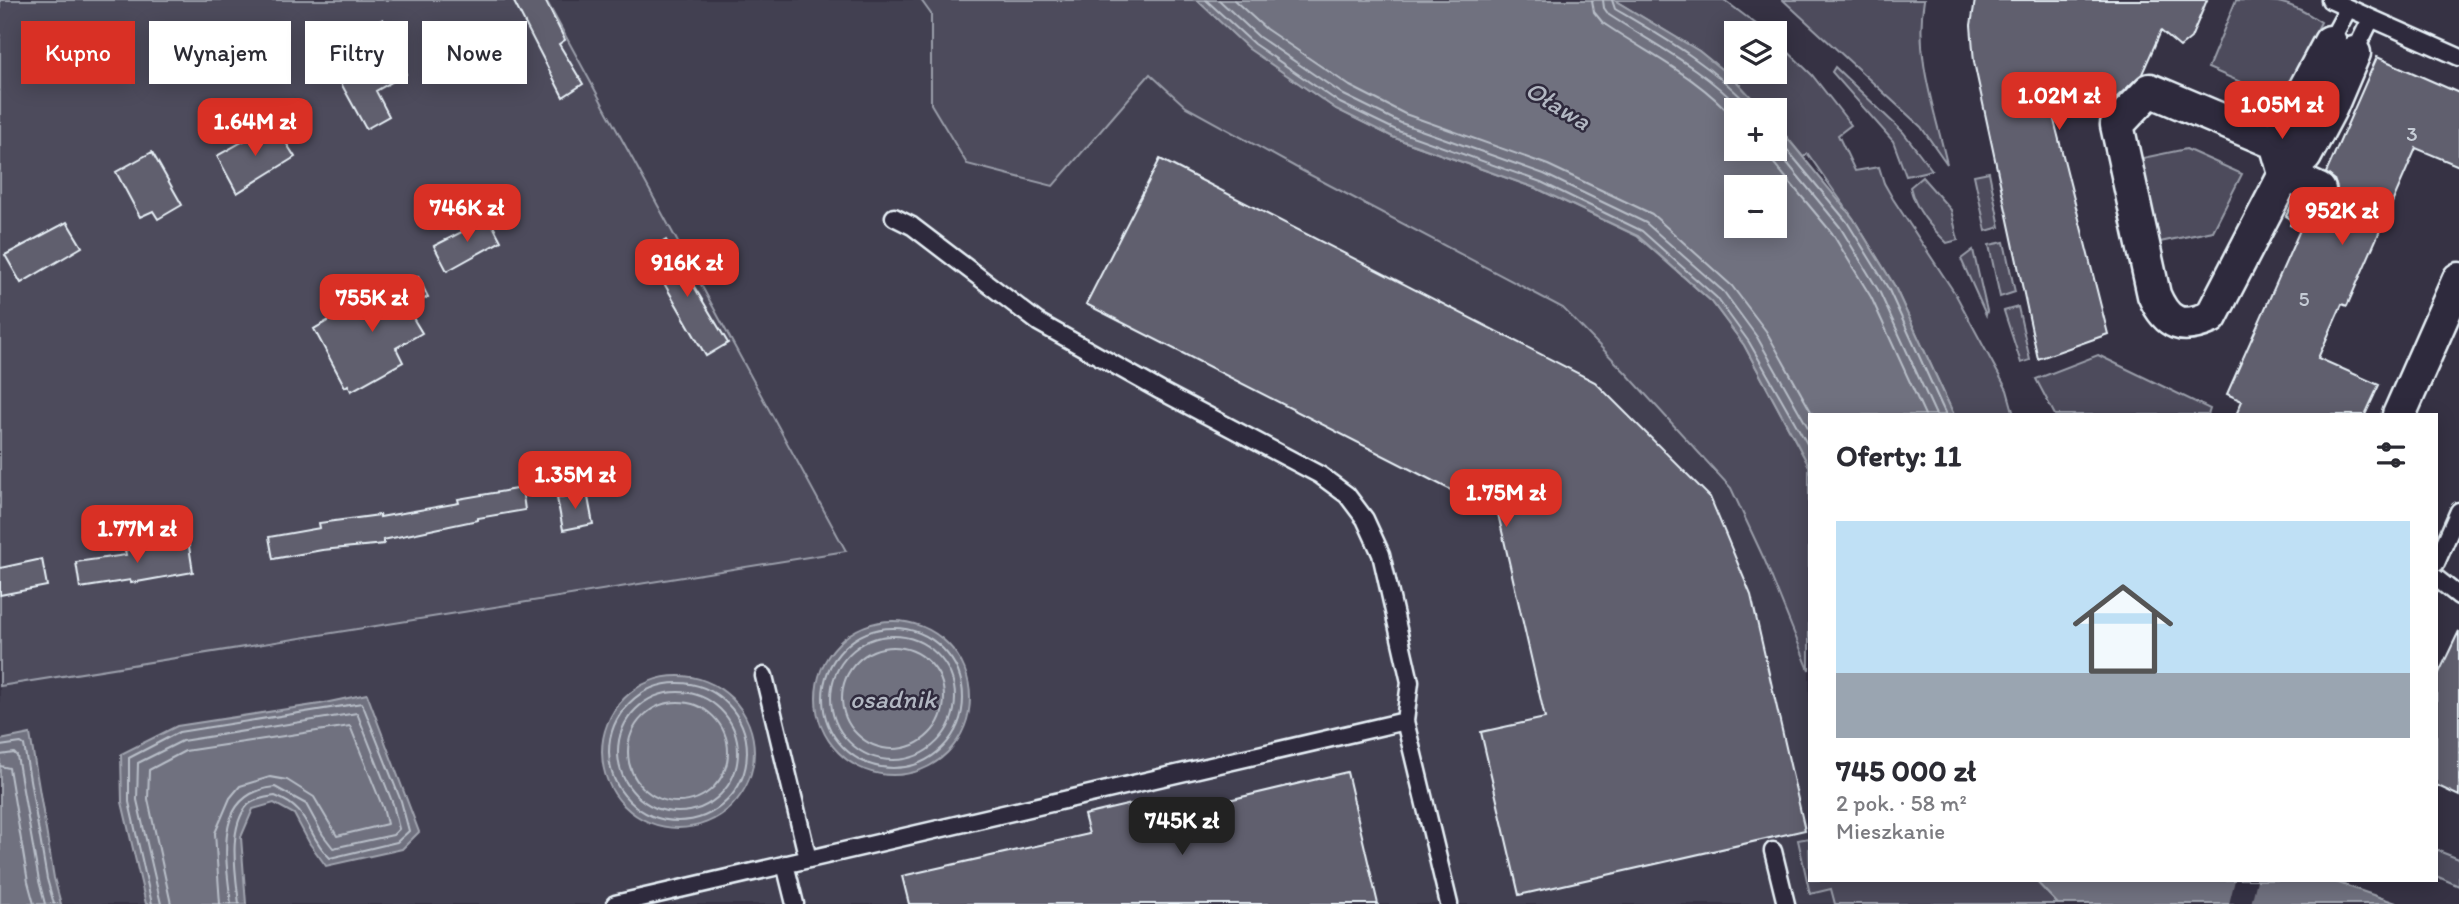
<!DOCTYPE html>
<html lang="pl">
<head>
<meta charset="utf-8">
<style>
	body { margin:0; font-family:Itim,sans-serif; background:#f2f2f3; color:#2b2b33; height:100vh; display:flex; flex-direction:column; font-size:26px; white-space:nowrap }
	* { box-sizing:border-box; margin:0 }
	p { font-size:23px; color:#7c7c81 }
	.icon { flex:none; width:38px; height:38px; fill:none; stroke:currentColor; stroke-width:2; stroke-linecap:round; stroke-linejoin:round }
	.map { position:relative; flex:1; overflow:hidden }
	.details { position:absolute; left:1808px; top:413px; width:630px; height:469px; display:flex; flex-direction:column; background:#fff; border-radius:0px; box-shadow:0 4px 18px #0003 }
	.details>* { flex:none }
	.banner { position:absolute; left:21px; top:21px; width:665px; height:63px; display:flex; gap:14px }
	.controls { position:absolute; left:1724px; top:21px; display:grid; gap:14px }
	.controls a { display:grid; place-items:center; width:63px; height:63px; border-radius:0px; background:#fff; box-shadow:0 4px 18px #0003; font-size:35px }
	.price { position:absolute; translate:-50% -60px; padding:0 16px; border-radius:14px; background:#d93025; color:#fff; font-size:23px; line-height:46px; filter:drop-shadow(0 2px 4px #0008) }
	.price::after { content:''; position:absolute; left:50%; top:42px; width:21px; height:16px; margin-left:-10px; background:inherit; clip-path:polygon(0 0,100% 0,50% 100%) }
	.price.on { background:#222; color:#fff }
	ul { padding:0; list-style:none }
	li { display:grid; align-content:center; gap:14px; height:371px; padding:0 28px }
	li+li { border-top:2px solid #e1e1e2 }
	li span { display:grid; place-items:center; height:217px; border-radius:0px; color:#555 }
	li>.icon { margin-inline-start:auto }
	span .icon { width:126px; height:126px; fill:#fffc; stroke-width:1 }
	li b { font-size:30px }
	h2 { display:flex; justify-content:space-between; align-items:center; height:84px; padding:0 28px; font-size:30px }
	.pill { padding:0 24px; border-radius:0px; background:#fff; box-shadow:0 4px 18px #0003; font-size:24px; line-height:63px }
	.pill.on { background:#d93025; color:#fff }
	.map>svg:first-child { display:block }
	.built { fill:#433f51 }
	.green { fill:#4d4b5c; stroke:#9a9eaa; stroke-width:2 }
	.water { fill:#70717f; stroke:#a0a4af; stroke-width:2; fill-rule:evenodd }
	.pier { fill:#363244 }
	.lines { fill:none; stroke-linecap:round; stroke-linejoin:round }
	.shore { stroke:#b8bec8; stroke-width:2 }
	.building { fill:#605e6e; stroke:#e8f1f8; stroke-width:2 }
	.service-casing { stroke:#e8f1f8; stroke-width:21 }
	.minor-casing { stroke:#e8f1f8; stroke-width:37 }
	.service { stroke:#2f2a3d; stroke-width:16 }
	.minor { stroke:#2f2a3d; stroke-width:32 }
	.labels { text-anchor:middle; stroke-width:5; stroke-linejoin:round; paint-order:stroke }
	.number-label { font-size:21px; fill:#c6ccd6 }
	.water-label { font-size:26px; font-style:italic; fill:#b2b7c2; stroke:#2f2a3d }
</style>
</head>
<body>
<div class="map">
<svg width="2459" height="904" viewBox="0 0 2459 904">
	<rect width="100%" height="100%" fill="#363244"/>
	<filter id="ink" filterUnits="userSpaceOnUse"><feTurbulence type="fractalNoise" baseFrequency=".0143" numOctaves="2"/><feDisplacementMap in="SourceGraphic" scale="14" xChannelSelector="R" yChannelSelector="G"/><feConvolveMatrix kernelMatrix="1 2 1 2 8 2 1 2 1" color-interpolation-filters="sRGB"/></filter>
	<g filter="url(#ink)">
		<path class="built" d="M546,0H1105L1186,107L1299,169L1563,308L1626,373L1731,488L1765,561L1809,670L1810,880L1881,904H0V686L846,551Z"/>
		<path class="green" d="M0,0H546L846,551L0,686Z
			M921,0H1197L1250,49L1336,109L1395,138L1538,189L1637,236L1712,302L1744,345L1809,466V670L1765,561L1731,488L1626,373L1563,308L1299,169L1186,107L1150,74L1053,186L967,164L931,104V14Z
			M1614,0H1724L1768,33H1736V72H1774L1775,39L1812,75L1851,125L1838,135L1855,171L1879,167L1884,183L1893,199L1956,295L2007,390L2014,415H1954L1894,285L1853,218L1808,154L1803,157L1775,123L1774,110H1763L1737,82L1699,51Z
			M1783,0H1924C1914,55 1935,111 1947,164L1921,127Z
			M2236,0C2276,0 2288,0 2321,22L2282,100L2208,68Z
			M1835,67L1903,132L1932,170L1906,176L1893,141L1832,72Z
			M2186,149L2242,174L2213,231L2155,243L2138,159Z
			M1989,172L2000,227L1986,231L1974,175Z
			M1922,177L1951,210L1958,240L1947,243C1930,226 1916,211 1910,187Z
			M2004,242L2015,292L2000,297L1989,245Z
			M1973,250L1987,311L1986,315L1961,259Z
			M2018,307L2030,360L2021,363L2004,311Z
			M2098,355L2210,409L2208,415H2055L2036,379Z
			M1809,838L1810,880H2035L2058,904H1835L1831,889L1810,894L1798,840Z
			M2436,850L2459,859V886L2436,876Z"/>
		<path class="water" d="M1197,0H1614L1699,51L1737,82L1763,110H1736V149H1774L1775,123L1853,218L1894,285L1954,415H1810L1809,466L1744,345L1712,302L1638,236L1538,189L1395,138L1336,109L1249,49ZM1736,187H1774V226H1736Z
			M816 698a77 77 0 1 1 154 0a77 77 0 1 1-154 0Z
			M602 752a76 76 0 1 1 152 0a76 76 0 1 1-152 0Z
			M367,694L419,832L402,849L326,866L310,844L294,814L274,803L253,809L241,837L246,904H146L122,802L121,754L177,726L320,704Z
			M30,734L54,878L61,904H0V740Z
			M2035,880H2330L2399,904H2058Z"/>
		<path class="pier" d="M2235,880H2257L2251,904H2229Z"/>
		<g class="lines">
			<path class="shore" d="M1206,0L1254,44L1340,103L1398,131L1541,182L1642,231L1717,298L1749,342L1810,449
				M1219,0L1259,37L1344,95L1401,123L1544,174L1646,223L1724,292L1757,337L1810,431
				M1234,0L1266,29L1350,86L1405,114L1548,165L1652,214L1732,286L1766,331L1813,415
				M1592,0L1594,12L1603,23C1651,56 1696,75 1736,120
				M1603,0L1604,8L1609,15C1655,45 1704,69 1742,110
				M1612,0L1615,9C1666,39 1714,66 1753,110
				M1774,134L1847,222L1888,288L1946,415
				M1774,147L1840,227L1880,293L1936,415
				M1762,149L1832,233L1871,297L1925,415
				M823 698a70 70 0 1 1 140 0a70 70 0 1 1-140 0Z
				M831 698a62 62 0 1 1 124 0a62 62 0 1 1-124 0Z
				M842 698a51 51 0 1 1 102 0a51 51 0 1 1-102 0Z
				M609 752a69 69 0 1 1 138 0a69 69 0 1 1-138 0Z
				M618 752a60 60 0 1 1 120 0a60 60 0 1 1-120 0Z
				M628 752a50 50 0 1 1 100 0a50 50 0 1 1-100 0Z
				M0,746L21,743L24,745L47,879L54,904
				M0,755L14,753L17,756L39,881L45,904
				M0,766L9,768L28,882L34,904
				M152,904L129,802V758L179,732L362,703L401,801L409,831L397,842L330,858C305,834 312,810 275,796C267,797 254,799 248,805C227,827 236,876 239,904
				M161,904L137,800L138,763L182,741L357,713L393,804L399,829L393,835L333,848L323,835L306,804L275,787C212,793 226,859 231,904
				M171,904L148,799L149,770L185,751L350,726L383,808L387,824L337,836L314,797L287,780L270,777L240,786L230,798L215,833L220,904"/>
		</g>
		<path class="building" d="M513,0H545L565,40L559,44L583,84L563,97Z
			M1975,0H2207L2191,38L2180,47L2161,31L2142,74L2105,108L2054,120L2108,334L2038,359L1974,62L1971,25Z
			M383,19L395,40L388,43L406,74L376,91L389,116L366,129L326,56L329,55L326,50Z
			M2377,57L2459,93V166L2416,148L2347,306L2342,304L2318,358L2379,385L2365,415H2236L2242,401L2227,394L2300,230L2290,225L2292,220L2286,216L2295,199L2320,208L2329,205L2335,198L2337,188L2334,179L2326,173Z
			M274,124L295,157L237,193L217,156Z
			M152,152L182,205L158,219L153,211L140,217L116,172Z
			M1160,159L1595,382L1710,497L1751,595L1805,830L1519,895L1481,732L1545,718L1498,514L1086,304Z
			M489,218L501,241L447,271L434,246Z
			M67,222L82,247L21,283L5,255Z
			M666,240L728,343L706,356L646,252Z
			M418,277L428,297L407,308L422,333L396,348L403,362L351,391L348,385L345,387L314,329L372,295L374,300Z
			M522,488L525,510L478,518V520L383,540L384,544L322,550L273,559L269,537L320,528L319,523L380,515V517L459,503L458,499Z
			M587,492L593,524L563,530L557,498Z
			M188,540L193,572L131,583L130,580L80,588L76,562L126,555L125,550Z
			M42,559L47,586L0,595V568Z
			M2459,631V796L2436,785V679Z
			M1347,772L1378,904H909L902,876L1089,834L1084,815L1157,798L1161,816Z"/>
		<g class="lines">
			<g class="service-casing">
				<path id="service" d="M2330,0L2459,57
					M2330,42L2348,9
					M2354,53L2371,19
					M894,217L912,226L1038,322L1161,391L1320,475L1347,495L1365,519L1381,554L1410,682L1405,721
					M2436,563L2459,511
					M2436,578L2459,596
					M764,676L808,859
					M1773,851L1786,904
					M785,864L795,904
					M615,904L1405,721L1449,904"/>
			</g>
			<g class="minor-casing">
				<path id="minor" d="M2276,143L2150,90L2117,125L2154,295C2167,325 2182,330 2211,317L2285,174L2276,143L2330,42
					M2319,190L2285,174L2305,156L2331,107L2354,53
					M2399,415L2459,279"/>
			</g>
			<use href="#service" class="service"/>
			<use href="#minor" class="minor"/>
		</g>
	</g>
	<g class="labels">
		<g class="number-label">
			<text x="2412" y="141">3</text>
			<text x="2304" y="306">5</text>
		</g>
		<g class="water-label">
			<text transform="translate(1558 105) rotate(31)" y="9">Oława</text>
			<text x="893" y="708">osadnik</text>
		</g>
	</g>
</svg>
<div class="controls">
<a><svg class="icon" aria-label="layers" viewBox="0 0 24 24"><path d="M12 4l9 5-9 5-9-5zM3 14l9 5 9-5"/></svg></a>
<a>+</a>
<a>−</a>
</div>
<b class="price" style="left:2059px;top:132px">1.02M zł</b>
<b class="price" style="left:2282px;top:141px">1.05M zł</b>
<b class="price" style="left:255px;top:158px">1.64M zł</b>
<b class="price" style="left:467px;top:244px">746K zł</b>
<b class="price" style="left:2342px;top:247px">952K zł</b>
<b class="price" style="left:687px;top:299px">916K zł</b>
<b class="price" style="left:372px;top:334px">755K zł</b>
<b class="price" style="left:575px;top:511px">1.35M zł</b>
<b class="price" style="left:1506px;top:529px">1.75M zł</b>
<b class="price" style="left:137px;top:565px">1.77M zł</b>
<b class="price on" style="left:1182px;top:857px">745K zł</b>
<div class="banner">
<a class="pill on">Kupno</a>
<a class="pill">Wynajem</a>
<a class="pill">Filtry</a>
<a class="pill">Nowe</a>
</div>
<section class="details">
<h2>Oferty: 11<svg class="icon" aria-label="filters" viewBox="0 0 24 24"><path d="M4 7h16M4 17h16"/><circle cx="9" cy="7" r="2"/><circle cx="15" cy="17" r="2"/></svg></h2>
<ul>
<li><span style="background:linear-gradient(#bfe0f5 70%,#9aa5b1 0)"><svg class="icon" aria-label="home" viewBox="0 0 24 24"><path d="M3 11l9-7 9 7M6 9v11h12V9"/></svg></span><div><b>745 000 zł</b><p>2 pok. · 58 m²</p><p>Mieszkanie</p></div></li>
</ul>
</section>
</div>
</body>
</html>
